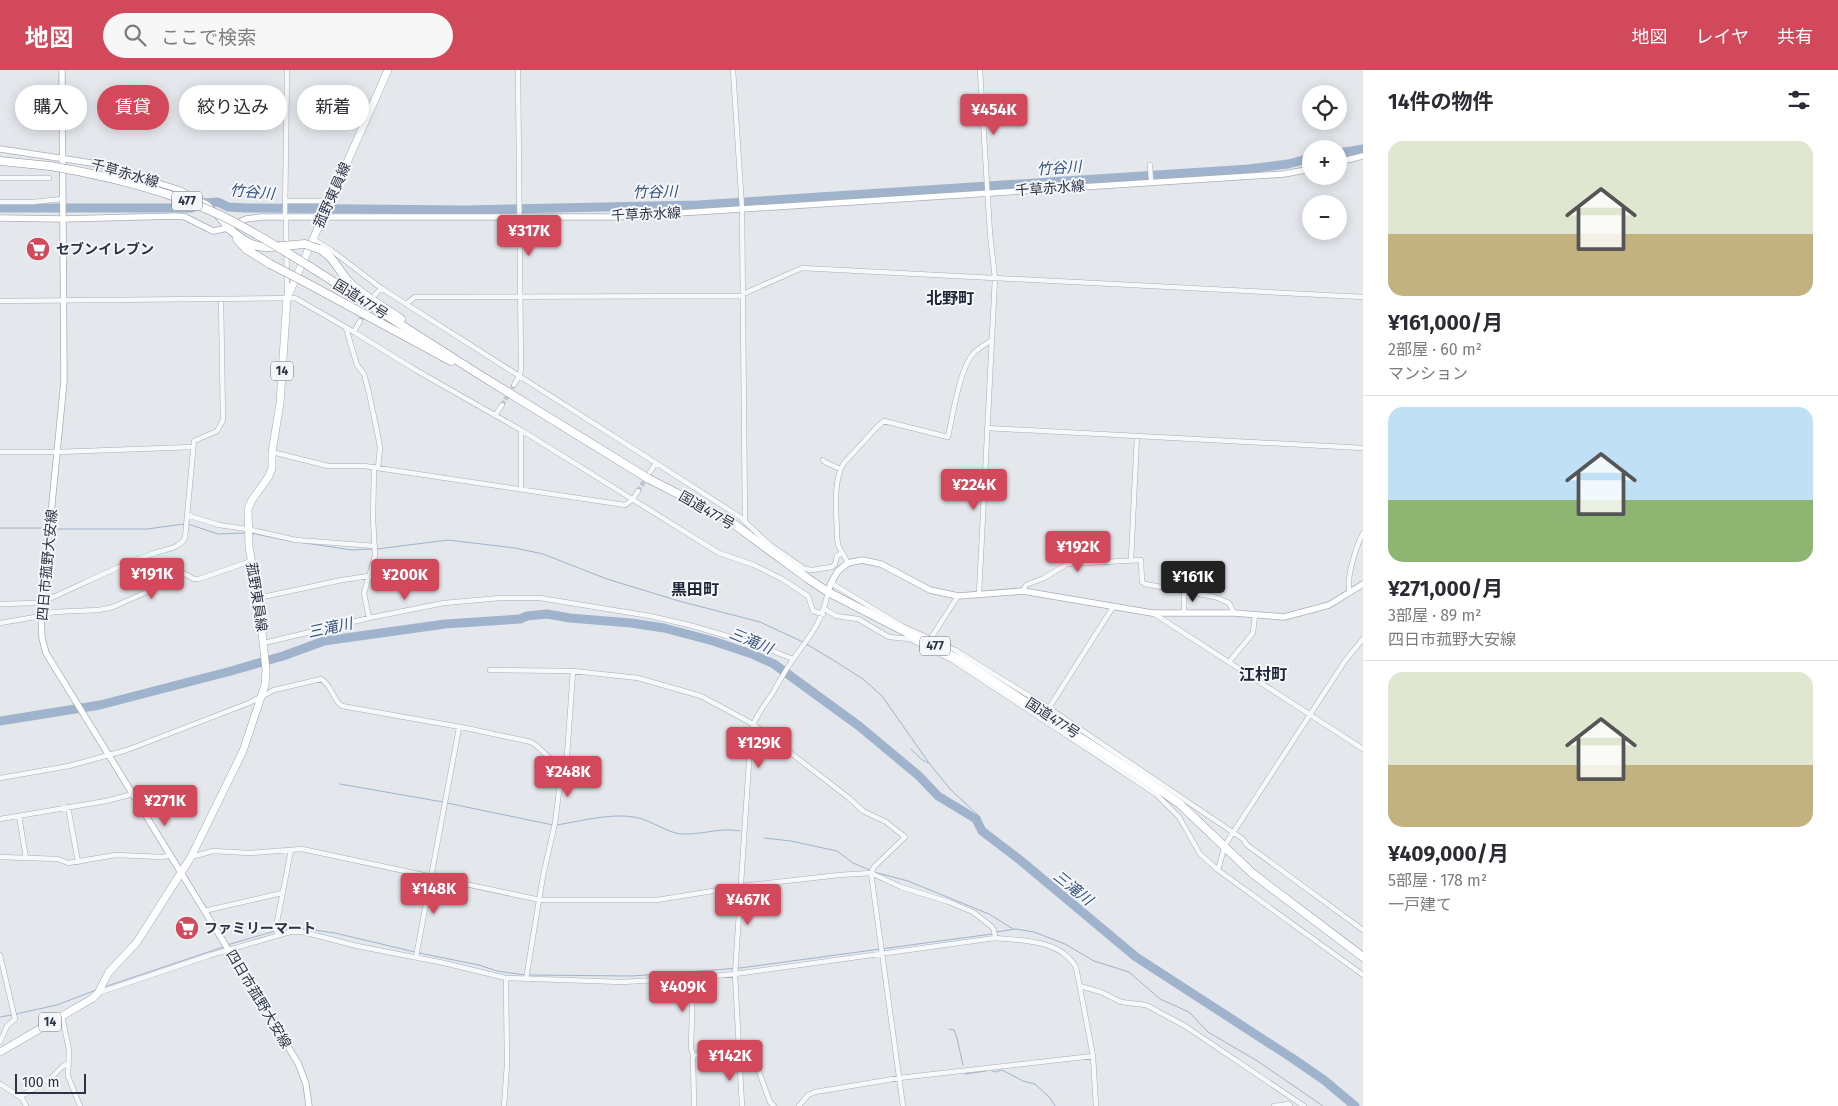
<!DOCTYPE html>
<html lang="ja">
<head>
<meta charset="utf-8">
<style>
	body { margin:0; font-family:"Fira Sans","Noto Sans JP",sans-serif; background:#f7f7f7; color:#2b2b33; height:100vh; display:flex; flex-direction:column; font-size:19px; white-space:nowrap }
	* { box-sizing:border-box; margin:0 }
	p { font-size:16px; color:#7c7c81 }
	.icon { flex:none; width:28px; height:28px; fill:none; stroke:currentColor; stroke-width:2; stroke-linecap:round; stroke-linejoin:round }
	.map { position:relative; flex:1; overflow:hidden }
	.drawer { display:flex; flex-direction:column; background:#fff; width:475px }
	.drawer>* { flex:none }
	.hud { position:absolute; left:15px; top:15px; width:475px; height:45px; display:flex; gap:10px }
	.tools { position:absolute; left:1302px; top:15px; display:grid; gap:10px }
	.tools a { display:grid; place-items:center; width:45px; height:45px; border-radius:50%; background:#fff; box-shadow:0 2px 12px #0003; font-size:25px }
	.scale { position:absolute; left:15px; bottom:12px; width:71px; box-sizing:border-box; padding-left:5px; border:2px solid #2b3445; border-top:0; font-size:14px; line-height:18px; white-space:nowrap; color:#2b3445; -webkit-text-stroke:4px #f4f6f9; paint-order:stroke }
	.price { position:absolute; translate:-50% -42px; padding:0 11px; border-radius:5px; background:#d1495b; color:#fff; font-size:16px; line-height:32px; filter:drop-shadow(0 1px 2px #0008) }
	.price::after { content:''; position:absolute; left:50%; top:30px; width:15px; height:11px; margin-left:-8px; background:inherit; clip-path:polygon(0 0,100% 0,50% 100%) }
	.price.selected { background:#222; color:#fff }
	ul { padding:0; list-style:none }
	li { display:grid; align-content:center; gap:10px; height:265px; padding:0 25px }
	li+li { border-top:1px solid #e1e1e2 }
	li span { display:grid; place-items:center; height:155px; border-radius:15px; color:#555 }
	li>.icon { margin-inline-start:auto }
	span .icon { width:90px; height:90px; fill:#fffc; stroke-width:1 }
	li b { font-size:21px }
	h2 { display:flex; justify-content:space-between; align-items:center; height:60px; padding:0 25px; font-size:21px }
	.tag { padding:0 18px; border-radius:22px; background:#fff; box-shadow:0 2px 12px #0003; font-size:18px; line-height:45px }
	.tag.selected { background:#d1495b; color:#fff }
	header { display:flex; align-items:center; gap:30px; box-sizing:border-box; height:70px; padding:0 25px; background:#d1495b; color:#fff }
	header strong { font-size:24px }
	nav { display:flex; gap:28px; margin-inline-start:auto; font-size:18px }
	.search { width:350px; height:45px; background:#f7f7f7; display:flex; align-items:center; gap:12px; box-sizing:border-box; padding:0 18px; border-radius:28px; color:#7c7c81; font-size:19px }
	main { display:flex; flex:1; min-height:0 }
	.map>svg:first-child { display:block }
	.lines { fill:none; stroke-linecap:round; stroke-linejoin:round }
	.stream { stroke:#9fb4cc; stroke-width:1 }
	.river { stroke:#9fb4cc; stroke-width:9 }
	.street-tunnel { stroke:#bfc3cb; stroke-width:4.5; stroke-dasharray:4.5 2; stroke-linecap:butt }
	.street-casing { stroke:#a9aeb7; stroke-width:5.5 }
	.secondary-casing { stroke:#a9aeb7; stroke-width:7 }
	.primary-casing { stroke:#a3abb8; stroke-width:8 }
	.highway-casing { stroke:#8b94a3; stroke-width:9 }
	.street { stroke:#f7f8fa; stroke-width:4.5 }
	.secondary { stroke:#fff; stroke-width:5.5 }
	.primary { stroke:#fff; stroke-width:7 }
	.highway { stroke:#fff; stroke-width:8 }
	.highway-bridge-casing { stroke:#8b94a3; stroke-width:9; stroke-linecap:butt }
	.highway-bridge { stroke:#fff; stroke-width:8 }
	.labels { text-anchor:middle; stroke-width:4; stroke-linejoin:round; paint-order:stroke }
	.shield { fill:#f4f6f9; stroke:#676e7b; stroke-width:1 }
	.shield-label { font-size:12px; font-weight:bold; fill:#2b3445 }
	.street-label { font-size:14px; fill:#2b3445; stroke:#f4f6f9 }
	.poi-label { font-size:14px; font-weight:bold; fill:#2b3445; stroke:#f4f6f9; text-anchor:start }
	.water-label { font-size:15px; font-style:italic; fill:#34527a; stroke:#f4f6f9 }
	.quarter-label { font-size:16px; font-weight:bold; fill:#1d2536; stroke:#f4f6f9 }
</style>
</head>
<body>
<header>
<strong>地図</strong>
<div class="search"><svg class="icon" aria-label="search" viewBox="0 0 24 24"><circle cx="10" cy="10" r="6"/><path d="M15 15l6 6"/></svg>ここで検索</div>
<nav><a>地図</a><a>レイヤ</a><a>共有</a></nav>
</header>
<main>
<div class="map">
<svg width="1363" height="1036" viewBox="0 0 1363 1036">
	<rect width="100%" height="100%" fill="#e4e7ec"/>
	<g class="lines">
		<path class="stream" d="M188,454L218,464L245,463
			M0,458H44
			M55,459H147L184,454
			M251,463L294,472
			M298,472L352,480L373,479
			M377,479L448,470L515,478L543,484L607,509L679,531L760,552L803,572L833,590L863,609L882,626L929,693L951,720L980,747L982,761
			M911,679L921,689L928,693
			M340,714L443,732
			M447,733L553,755
			M557,755C581,751 615,742 638,748C653,751 667,763 682,764C702,765 720,757 740,761
			M764,768L791,771L837,781L853,793L870,800
			M874,802L908,811L989,844L1013,859
			M996,862L1016,859L1034,862L1065,874L1094,891L1129,902L1160,929L1189,942L1208,962L1259,992L1323,1036
			M227,875L282,859H307L335,863L415,882
			M419,883L479,895L497,901L525,905
			M529,905L632,906L740,898L992,864
			M104,917L223,877
			M16,944L57,935L96,920
			M0,947L12,945
			M949,959L954,960L957,968L963,995
			M992,1001L995,1002L1002,1000L1023,1011L1035,1014L1050,1028L1055,1036
			M965,1004L986,1001"/>
		<path class="river" d="M1339,83L1363,79
			M0,138H192L203,133L218,132L228,137L246,138L466,140L698,135L1249,99L1288,94L1311,88
			M0,651L100,635L231,601L283,586L324,571L445,554L520,549L527,546L547,544L570,548L631,553L664,558L713,571L752,584L774,594L859,656L919,706L938,726L976,749L982,761L1020,790L1136,887L1292,988L1324,1010L1355,1036"/>
		<path class="street-tunnel" d="M360,251L371,233
			M502,335L514,315
			M638,421L650,402"/>
		<g class="street-casing">
			<path id="street" d="M733,0L742,138L745,452
				M1150,95L1151,111
				M0,108H49
				M285,131H330
				M0,132H33L62,129
				M285,146L287,0
				M286,146L287,225
				M313,169L331,180L381,218
				M743,224L802,198L1363,227
				M375,225L381,218L656,393
				M0,231L295,228L354,262L360,251
				M406,234L415,227L743,226
				M346,258L357,295L364,304L369,323L378,366L380,378L378,398
				M354,262L414,299L521,360V419
				M514,315L519,306L521,300L518,0
				M496,344L502,335
				M987,358L1363,378
				M521,360L719,483L754,495L782,509L808,526L813,541L823,544
				M0,382H57L193,377
				M272,382L328,396H364L625,435L633,429L638,421
				M823,390L825,392L840,399
				M650,402L656,393L740,447L769,474L805,499L812,500L832,497L835,494L837,486L842,483
				M187,445L219,455L247,459L296,470L375,476
				M1131,490L1137,366
				M848,493L838,475L837,467C837,445 832,411 844,393L877,357L884,351L948,367C952,348 960,298 973,284C978,278 986,274 992,270
				M831,513L902,556L955,580L1049,638L1234,763L1243,769L1247,775L1363,860
				M1023,521L1026,515L1044,508L1067,494L1141,490L1142,512L1145,514L1215,527L1229,533L1234,543
				M1184,522V543
				M1350,523C1345,509 1357,475 1363,463
				M979,524L995,208L990,164L980,0
				M258,528L342,510L369,506
				M49,529C85,513 121,494 158,482C168,479 179,478 185,468L194,371L217,361L223,350L221,229
				M0,534L37,533
				M825,539L836,546L858,549L889,567L910,569L952,590L1042,649L1156,724L1179,747L1200,784L1218,800
				M1153,543L1363,679
				M369,548L364,523L375,486L373,448L374,397
				M0,553L41,546L53,542L99,540L113,537L160,516L183,503L194,509H199L251,491
				M931,568L958,526
				M1363,569L1345,591L1225,775L1218,800L1363,905
				M264,573L369,548L444,533L500,528H540L650,546L689,555L758,575L793,589
				M1229,592L1253,563L1255,545
				M490,600L573,601L638,608L701,626L753,654L849,728L863,741L886,752L905,767L874,797L871,803L903,1036
				M1047,641L1113,537
				M0,708L69,696L127,680L249,633L274,620L321,609C332,615 332,629 342,636L466,658L531,672L537,676L563,701
				M68,737L78,792
				M19,746L26,788
				M0,749L106,731L133,724
				M0,787L58,789L68,793L116,785L163,787L170,785
				M191,787L213,781L250,783L302,779L540,830H657L750,815L839,805L871,803L901,817L949,832L973,842L991,856L994,860L995,868
				M204,841L282,823
				M277,864L276,857L291,780
				M0,885L15,949L7,956L0,972
				M416,887L459,658
				M693,908L691,978L693,985C714,985 743,980 758,999L770,1032L774,1036
				M526,909L543,806L555,753L559,721L567,686L573,601
				M1080,916L1101,922L1121,932L1146,935L1185,956L1304,1036
				M98,923L211,885L290,862H303L357,876L444,893L506,908L622,912L693,908L735,904L995,868C1024,871 1059,869 1076,897L1093,986L1096,1036
				M62,946L69,980L68,1006L80,1036
				M693,985L694,1036
				M0,1014L22,1028L26,1036
				M20,1027L52,1007L63,996L69,994
				M504,1036L507,995L506,908
				M742,1036L735,904L751,662C754,648 764,636 772,624C779,612 786,599 794,588C812,563 821,554 828,522
				M799,1036L808,1025L815,1022L899,1008L1093,986
				M1274,1036L1289,1034L1290,1036"/>
		</g>
		<g class="secondary-casing">
			<path id="secondary" d="M62,0L64,311L41,546L42,568L46,583L298,993L306,1014L309,1036
				M0,79L98,94L180,120L208,135L228,158
				M1339,92L1363,86
				M0,148L63,149L177,146L185,147L213,161L228,158L246,149L261,147H617L1284,104L1311,99
				M828,522L831,513L838,501L848,493L862,490L881,494L930,520L958,526L1023,521L1152,543H1234L1284,547L1329,535L1363,514"/>
		</g>
		<g class="primary-casing">
			<path id="primary" d="M0,982L93,928L98,923L109,902L137,872L191,787L243,681L265,615L266,600L259,534L249,477L248,439L252,430L269,406L272,398V382L280,333L287,228L388,0"/>
		</g>
		<g class="highway-casing">
			<path id="highway" d="M0,91L50,96
				M228,158C246,173 256,180 280,176
				M237,169L246,179L270,194
				M319,179C334,186 339,202 350,213C365,227 384,237 401,249
				M312,198L480,305L649,409L727,449L807,508L828,522L964,592L1138,705L1180,734L1252,803L1363,887
				M303,211L451,291"/>
		</g>
		<use href="#street" class="street"/>
		<use href="#secondary" class="secondary"/>
		<use href="#primary" class="primary"/>
		<use href="#highway" class="highway"/>
		<g class="highway-bridge-casing">
			<path id="highway-bridge" d="M50,96C109,106 168,120 222,146C253,161 283,180 312,198
				M282,176L305,174L319,179
				M270,194L303,211"/>
		</g>
		<use href="#highway-bridge" class="highway-bridge"/>
	</g>
	<defs>
		<g id="supermarket-disc" transform="scale(1.25)"><circle r="9.5" fill="#d1495b" stroke="#f4f6f9"/><path d="M-6-5.5h2.5l.6 2H6L4.5 2H-2.5L-4.4-4H-6ZM-1.5 3.2a1.3 1.3 0 1 0 .1 0ZM3 3.2a1.3 1.3 0 1 0 .1 0Z" fill="#fff"/></g>
	</defs>
	<g fill-rule="evenodd">
		<use href="#supermarket-disc" x="38" y="179"/>
		<use href="#supermarket-disc" x="187" y="858"/>
	</g>
	<g class="labels">
		<g class="shield">
			<rect x="172" y="121.5" width="30" height="19" rx="4"/>
			<rect x="271" y="291.5" width="22" height="19" rx="4"/>
			<rect x="920" y="566.5" width="30" height="19" rx="4"/>
			<rect x="39" y="942.5" width="22" height="19" rx="4"/>
		</g>
		<g class="shield-label">
			<text x="187" y="135">477</text>
			<text x="282" y="305">14</text>
			<text x="935" y="580">477</text>
			<text x="50" y="956">14</text>
		</g>
		<g class="street-label">
			<text transform="translate(125 103) rotate(16)" y="5">千草赤水線</text>
			<text transform="translate(1050 118) rotate(-4)" y="5">千草赤水線</text>
			<text transform="translate(332 125) rotate(-66)" y="5">菰野東員線</text>
			<text transform="translate(646 144) rotate(-3)" y="5">千草赤水線</text>
			<text transform="translate(361 229) rotate(32)" y="5">国道477号</text>
			<text transform="translate(707 440) rotate(30)" y="5">国道477号</text>
			<text transform="translate(47 495) rotate(-85)" y="5">四日市菰野大安線</text>
			<text transform="translate(257 527) rotate(81)" y="5">菰野東員線</text>
			<text transform="translate(1053 648) rotate(33)" y="5">国道477号</text>
			<text transform="translate(259 929) rotate(59)" y="5">四日市菰野大安線</text>
		</g>
		<g class="poi-label">
			<text x="56" y="184">セブンイレブン</text>
			<text x="204" y="863">ファミリーマート</text>
		</g>
		<g class="water-label">
			<text transform="translate(1059 98) rotate(-4)" y="5">竹谷川</text>
			<text transform="translate(252 122) rotate(5)" y="5">竹谷川</text>
			<text transform="translate(655 122) rotate(-1)" y="5">竹谷川</text>
			<text transform="translate(330 558) rotate(-12)" y="5">三滝川</text>
			<text transform="translate(751 571) rotate(22)" y="5">三滝川</text>
			<text transform="translate(1073 818) rotate(39)" y="5">三滝川</text>
		</g>
		<g class="quarter-label">
			<text x="950" y="234">北野町</text>
			<text x="695" y="525">黒田町</text>
			<text x="1263" y="610">江村町</text>
		</g>
	</g>
</svg>
<div class="tools">
<a><svg class="icon" aria-label="locate" viewBox="0 0 24 24"><circle cx="12" cy="12" r="6"/><path d="M12 2v4M12 18v4M2 12h4M18 12h4"/></svg></a>
<a>+</a>
<a>−</a>
</div>
<div class="scale">100 m</div>
<b class="price" style="left:994px;top:66px">¥454K</b>
<b class="price" style="left:529px;top:187px">¥317K</b>
<b class="price" style="left:974px;top:441px">¥224K</b>
<b class="price" style="left:1078px;top:503px">¥192K</b>
<b class="price" style="left:152px;top:530px">¥191K</b>
<b class="price" style="left:405px;top:531px">¥200K</b>
<b class="price selected" style="left:1193px;top:533px">¥161K</b>
<b class="price" style="left:759px;top:699px">¥129K</b>
<b class="price" style="left:568px;top:728px">¥248K</b>
<b class="price" style="left:165px;top:757px">¥271K</b>
<b class="price" style="left:434px;top:845px">¥148K</b>
<b class="price" style="left:748px;top:856px">¥467K</b>
<b class="price" style="left:683px;top:943px">¥409K</b>
<b class="price" style="left:730px;top:1012px">¥142K</b>
<div class="hud">
<a class="tag">購入</a>
<a class="tag selected">賃貸</a>
<a class="tag">絞り込み</a>
<a class="tag">新着</a>
</div>
</div>
<section class="drawer">
<h2>14件の物件<svg class="icon" aria-label="filters" viewBox="0 0 24 24"><path d="M4 7h16M4 17h16"/><circle cx="9" cy="7" r="2"/><circle cx="15" cy="17" r="2"/></svg></h2>
<ul>
<li><span style="background:linear-gradient(#dfe7d0 60%,#c2b280 0)"><svg class="icon" aria-label="home" viewBox="0 0 24 24"><path d="M3 11l9-7 9 7M6 9v11h12V9"/></svg></span><div><b>¥161,000/月</b><p>2部屋 · 60 m²</p><p>マンション</p></div></li>
<li><span style="background:linear-gradient(#bfe0f5 60%,#8fb573 0)"><svg class="icon" aria-label="home" viewBox="0 0 24 24"><path d="M3 11l9-7 9 7M6 9v11h12V9"/></svg></span><div><b>¥271,000/月</b><p>3部屋 · 89 m²</p><p>四日市菰野大安線</p></div></li>
<li><span style="background:linear-gradient(#dfe7d0 60%,#c2b280 0)"><svg class="icon" aria-label="home" viewBox="0 0 24 24"><path d="M3 11l9-7 9 7M6 9v11h12V9"/></svg></span><div><b>¥409,000/月</b><p>5部屋 · 178 m²</p><p>一戸建て</p></div></li>
</ul>
</section>
</main>
</body>
</html>
